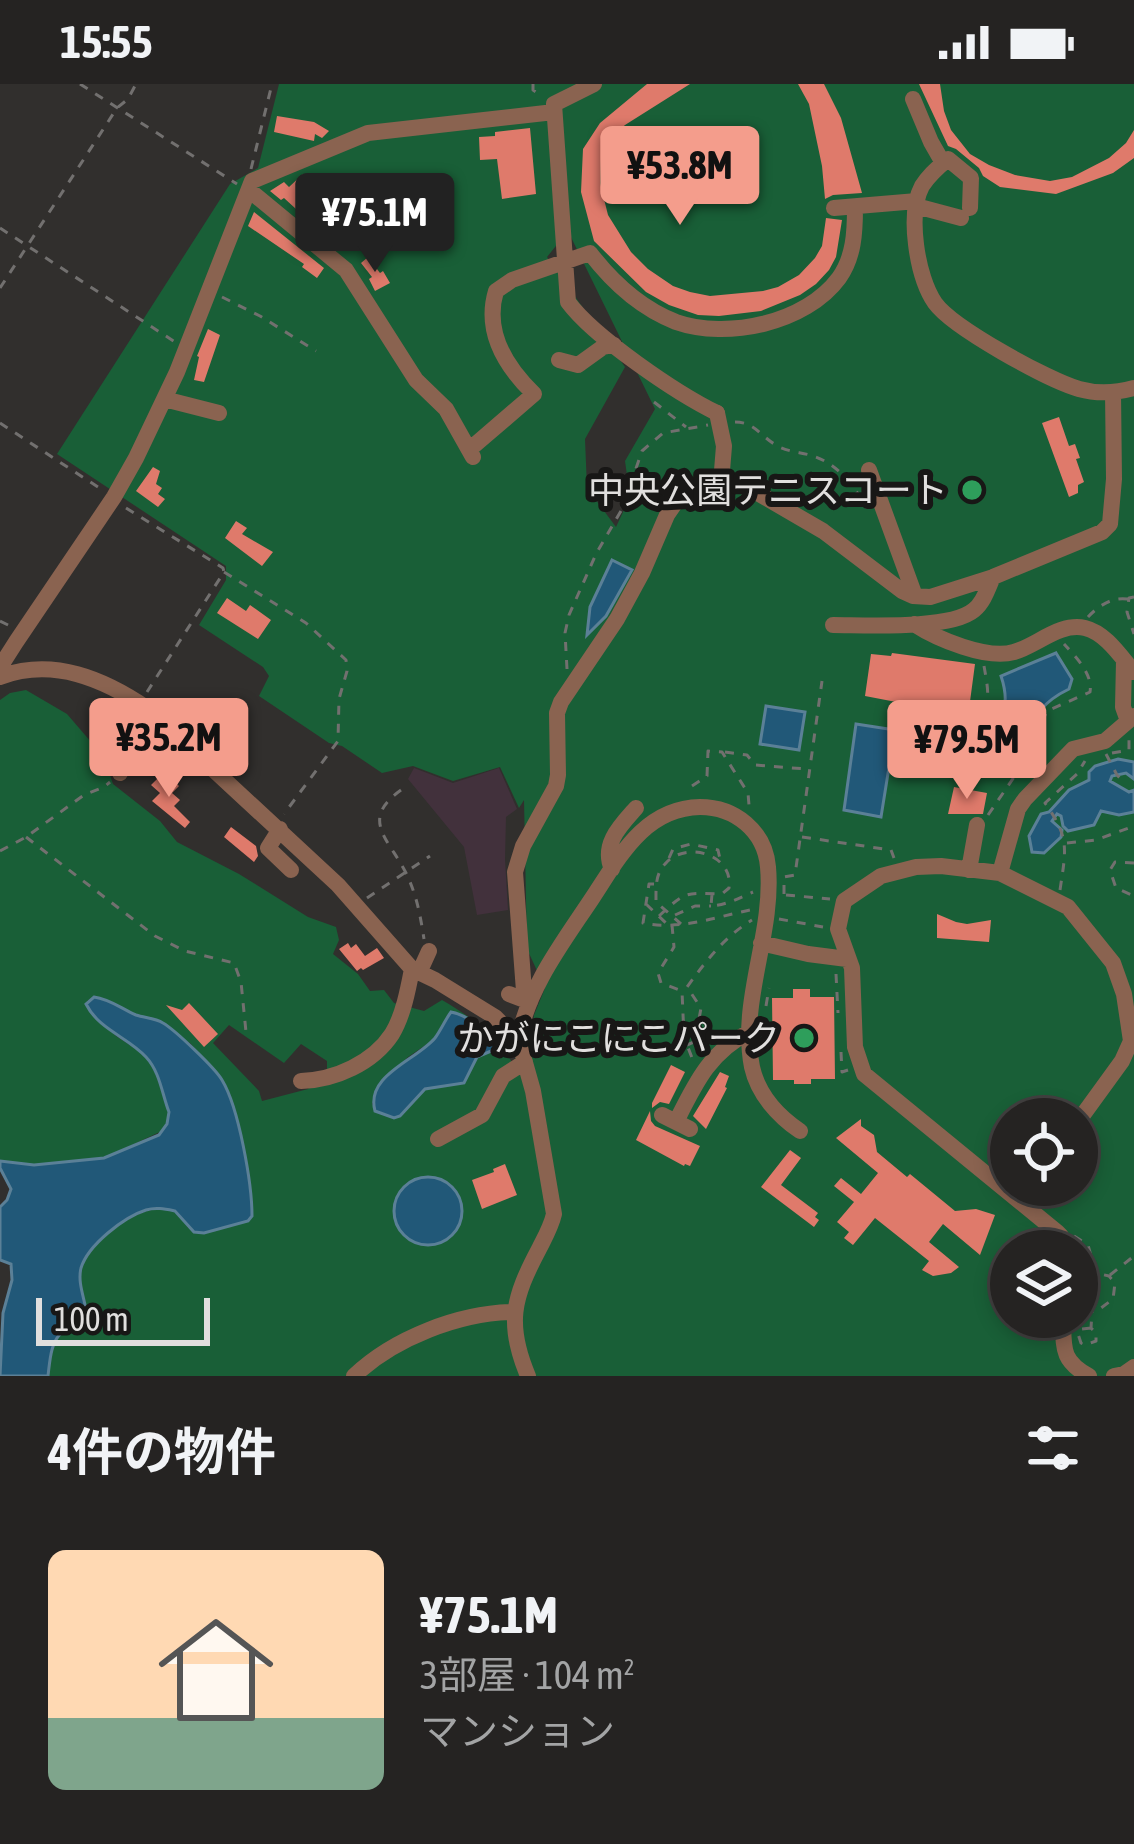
<!DOCTYPE html>
<html lang="ja">
<head>
<meta charset="utf-8">
<style>
	body { margin:0; font-family:"Asap Condensed","Noto Sans JP",sans-serif; background:#2d2b2a; color:#f1f3f6; height:100vh; display:flex; flex-direction:column; font-size:45px; white-space:nowrap }
	* { box-sizing:border-box; margin:0 }
	p { font-size:39px; color:#a3a4a5 }
	.icon { flex:none; width:66px; height:66px; fill:none; stroke:currentColor; stroke-width:2; stroke-linecap:round; stroke-linejoin:round }
	.map { position:relative; height:1292px; overflow:hidden }
	.details { display:flex; flex-direction:column; background:#252322; flex:1 }
	.details>* { flex:none }
	.fabs { position:absolute; left:990px; top:1014px; display:grid; gap:24px }
	.fabs a { display:grid; place-items:center; width:108px; height:108px; border-radius:50%; background:#252322; box-shadow:0 6px 18px #0003,0 0 0 3px #424040; font-size:60px }
	.scale { position:absolute; left:36px; bottom:30px; width:174px; box-sizing:border-box; padding-left:12px; border:6px solid #e1dfde; border-top:0; font-size:33px; line-height:42px; white-space:nowrap; color:#e1dfde; -webkit-text-stroke:9px #181716; paint-order:stroke }
	.price { position:absolute; translate:-50% -102px; padding:0 27px; border-radius:12px; background:#f49d8c; color:#111; font-size:39px; line-height:78px; filter:drop-shadow(0 3px 6px #0008) }
	.price::after { content:''; position:absolute; left:50%; top:72px; width:36px; height:27px; margin-left:-18px; background:inherit; clip-path:polygon(0 0,100% 0,50% 100%) }
	.price.on { background:#222; color:#fff }
	ul { padding:0; list-style:none }
	li { display:flex; align-items:center; gap:36px; height:300px; padding:0 48px }
	li+li { border-top:3px solid #424040 }
	li span { display:grid; place-items:center; flex:none; width:336px; height:240px; border-radius:18px; color:#555 }
	li>.icon { margin-inline-start:auto }
	span .icon { width:144px; height:144px; fill:#fffc; stroke-width:1 }
	li b { font-size:51px }
	h2 { display:flex; justify-content:space-between; align-items:center; height:144px; padding:0 48px; font-size:51px }
	.status { display:flex; justify-content:space-between; align-items:center; height:84px; padding:0 60px; background:#252322; direction:ltr }
	.status svg { height:33px; fill:currentColor }
	.map>svg:first-child { display:block }
	.industrial { fill:#42313c }
	.green { fill:#195f37; fill-rule:evenodd }
	.water { fill:#215878; stroke:#5b8097; stroke-width:3 }
	.building { fill:#df7a6b }
	.lines { fill:none; stroke-linecap:round; stroke-linejoin:round }
	.path { stroke:#72706f; stroke-width:3; stroke-dasharray:9 9; stroke-linecap:butt }
	.minor { stroke:#8a6350; stroke-width:16 }
	.minor-bridge { stroke:#8a6350; stroke-width:16 }
	.leisure-dot { fill:#2e9e5b; stroke:#181716; stroke-width:4.5 }
	.labels { text-anchor:middle; stroke-width:12; stroke-linejoin:round; paint-order:stroke }
	.poi-label { font-size:36px; fill:#e1dfde; stroke:#181716; text-anchor:end }
</style>
</head>
<body>
<div class="status"><b>15:55</b><svg viewBox="0 0 49 12"><path d="M0 12V9h3v3zM5 12V6h3v6zM10 12V3h3v9zM15 12V0h3v12zM26 1h20v11H26zM47 4h2v5h-2z"/></svg></div>
<div class="map">
<svg width="1134" height="1292" viewBox="0 0 1134 1292">
	<rect width="100%" height="100%" fill="#312f2d"/>
	<path class="industrial" d="M414,684L453,699L499,684L517,725L506,733L505,775L508,826L477,831L464,763L408,695Z"/>
	<path class="green" d="M279,0H1134V1292H48C52,1256 54,1248 87,1233C86,1218 78,1201 81,1186C87,1158 149,1110 177,1129C182,1132 185,1138 188,1144L219,1145L248,1137L253,1129L246,1080L233,1028L219,991L190,959L105,915L94,913L87,917V923L116,952L142,969L153,982L169,1029L164,1046L104,1074L34,1081L0,1077V616L10,609L26,606L67,630L104,673L113,700L160,737L177,758L239,790L308,833L336,843L339,856L333,870L358,890L370,907L384,906L394,919L424,927L442,916C470,932 495,951 512,978L531,957L534,931L545,904L527,865L524,716L519,724L500,683L453,697L413,682L382,689L342,662L329,659L259,612L269,592L263,583L199,541L226,496V482L57,370L230,100L258,84ZM568,147L655,325L625,377L630,413L616,443L587,404L585,355L625,283L547,173ZM459,929L487,949C484,961 471,992 461,1000L425,1005L400,1032H386L372,1020L382,998L408,973L433,956L448,930ZM229,941L284,979L301,960L327,977V985L308,1005L262,1017L259,1007L213,959ZM1011,1035H1077V1101H1011ZM427,1093C447,1097 457,1105 462,1126L447,1155C418,1168 402,1156 394,1127L415,1095ZM1011,1167H1077V1233H1011Z"/>
	<path class="water" d="M612,476L632,486L606,532L587,551L590,523Z
		M1056,569L1072,595L1069,605C1038,620 1035,634 1022,664L987,659L985,655C1003,632 1011,622 1001,592Z
		M766,622L805,628L799,666L760,660Z
		M856,640L895,646L881,733L844,726Z
		M1118,675L1134,678V695L1126,689L1112,692L1110,697L1129,708L1134,706V728L1119,731L1101,727L1094,741L1068,747L1063,742L1061,732L1057,730L1052,737L1062,746L1061,753L1044,769L1032,768L1029,752L1041,730L1049,728L1069,706L1089,696V688L1095,682Z
		M94,913C110,915 122,925 136,931C145,934 155,934 163,939C175,946 215,984 222,996C239,1024 252,1100 252,1132L248,1137L204,1149L194,1148L175,1127C165,1125 156,1123 146,1126C124,1133 88,1161 81,1184C77,1200 86,1217 87,1233C54,1249 52,1255 48,1292H0L3,1229L12,1196L11,1180L0,1176V1123L7,1116L11,1105L0,1084V1077L34,1081L104,1074L159,1051L167,1040L169,1028C162,1010 160,988 146,973C128,953 99,946 86,920Z
		M451,928C468,931 487,947 496,961V965L477,973L464,999L425,1005L400,1032L394,1034L375,1027C365,991 417,976 435,954C441,946 445,936 451,928Z
		M394 1127a34 34 0 1 1 68 0a34 34 0 1 1-68 0Z"/>
	<path class="building" d="M647,0H690L625,41L608,56L601,74L600,99L608,131L631,168L648,185L673,202L690,208L710,212L763,207L778,203L799,191L815,174L822,162L826,134L842,136L836,173L829,186L816,200L800,211L761,227L719,232L698,231L669,221L646,208L594,157L581,108L583,65L600,39Z
		M798,0H824L841,34L862,109L833,111L825,115L822,82L809,20Z
		M919,0H940L944,27L951,46L970,70L989,81L1015,91L1050,97L1072,93L1109,74L1126,59L1134,46V74L1113,89L1056,110L1000,103L983,92L979,84L956,65L948,62Z
		M277,32L314,38L329,47L322,54L315,50L314,57L274,48Z
		M530,44L536,110L502,115L497,75L480,76L479,53L495,52V48Z
		M303,90L314,99L302,113L342,147L332,158L284,114L281,116L270,107L284,98L289,103Z
		M254,128L324,184L317,194L302,183L304,180L248,142Z
		M368,173L380,189L383,187L390,199L375,207L369,195L372,193L361,179Z
		M208,245L220,251L204,298L194,296L199,273L197,272Z
		M1059,333L1069,362L1075,360L1080,374L1076,375L1084,398L1078,401V409L1069,413L1042,339Z
		M153,383L160,387L156,400L162,404L158,410L165,415L158,423L136,407Z
		M236,437L247,444L242,450L273,468L262,482L225,454Z
		M227,514L246,527L250,521L271,536L258,555L217,529Z
		M892,569L975,580L969,625L940,621V623L917,622L865,612L871,570L891,572Z
		M160,692L167,699L172,695L179,702L172,709L180,716L174,722L190,738L185,744L152,717L160,709L151,701Z
		M954,703L987,709L983,730H948Z
		M231,743L256,762L258,772L254,778L224,753Z
		M937,830L956,838L967,840L991,836L989,858L937,854Z
		M348,859L351,864L356,860L365,872L377,864L384,874L363,886L361,884L357,887L339,865Z
		M793,905H810V913H834L835,995H811V1000H794V996H773L772,914H793Z
		M189,919L218,950L204,963L166,921L182,926Z
		M671,981L685,988L669,1020L660,1018L652,1024V1019Z
		M720,988L729,992L725,1003L727,1004L706,1045L693,1032Z
		M650,1027L651,1037L655,1042L700,1062L690,1082L685,1080L684,1082L636,1056Z
		M861,1035V1042L874,1051L877,1068L907,1093L910,1090L955,1127L976,1125L995,1131L980,1171L943,1140L929,1158L959,1183L951,1189L933,1192L922,1186L929,1177L875,1134L853,1161L844,1154L849,1148L837,1138L854,1118L834,1102L841,1094L861,1110L878,1089L836,1054Z
		M790,1066L801,1074L781,1101L818,1129L815,1133L819,1136L814,1143L761,1103Z
		M505,1080L517,1111L482,1125L472,1096L494,1088L493,1085Z"/>
	<g class="lines">
		<path class="path" d="M80,0L237,100
			M533,0V6L542,12
			M251,85L272,0
			M0,144L175,258
			M0,204L117,24L128,15L136,0
			M222,213L260,232L316,267
			M654,318L686,343
			M735,338C755,338 760,352 776,361C787,368 801,368 813,372C838,380 854,402 867,424
			M0,339L104,407
			M630,409L659,422
			M126,424L223,484L224,488L147,608
			M224,488L306,539L346,576L347,587L339,615L338,657L284,730
			M1134,513L1129,514L1127,528L1134,550
			M1088,533C1100,520 1117,510 1134,517
			M0,537L10,542
			M984,582C986,594 990,611 986,622C980,642 959,653 955,674L969,680L1016,686
			M567,585L565,549L569,531L596,470L622,425L642,367L663,349L708,341
			M725,668L747,671L755,681L806,685
			M1112,669L1129,666V652
			M1106,670L1117,691L1124,698
			M692,702L707,692L708,667L722,668L748,709L749,721
			M401,706C359,736 389,755 406,789C417,812 420,830 424,855
			M988,731L1023,680L1047,627L1090,608C1093,590 1076,573 1064,560
			M26,753L155,852L185,867L234,879L241,898L246,948
			M802,753L891,766L894,774
			M1067,759L1096,756L1134,742
			M0,767L26,753L84,711L104,703L110,698
			M669,774L673,765L691,760L718,766L720,775
			M1134,779L1115,778L1110,786L1116,804L1134,812
			M654,800H649L643,839C681,847 718,832 755,825
			M1060,806C1066,765 1070,754 1045,719L1077,690L1085,677
			M712,810L711,822C727,821 739,814 753,808
			M784,810V793L795,791L822,597
			M786,811L830,815
			M367,814L430,772
			M646,820L668,841
			M675,831L695,822H711
			M659,832C687,806 685,809 722,810L729,804C734,770 685,756 665,780C655,790 656,805 656,818L681,840
			M779,835L823,843
			M672,841L674,863L658,889L661,899L682,907L684,953L694,979
			M836,890L838,929
			M766,922L769,904
			M687,961L701,955L699,935L701,924L687,903C706,877 724,853 752,836
			M841,968L842,988L848,986
			M1074,1152L1088,1161L1096,1189L1109,1192L1115,1199L1113,1215L1097,1227L1085,1224L1081,1213L1085,1193L1096,1189
			M1110,1191L1134,1172
			M1091,1244L1081,1245L1078,1250L1081,1259L1085,1261L1096,1257V1249L1091,1244L1092,1228"/>
		<path class="minor" d="M594,0L554,20L568,218C594,253 676,309 717,329
			M913,15L931,58L943,79
			M249,106L346,186L416,296L446,325L473,373
			M916,122L961,134
			M834,124L917,117
			M970,124L971,94L948,75C938,83 929,91 922,102C907,130 917,193 935,219C953,244 1048,296 1079,305C1097,310 1116,309 1134,304
			M559,276L578,281L603,263L614,261
			M164,315L219,329
			M470,365L534,310C505,282 484,247 496,207L512,196L590,169C613,199 640,224 676,238C727,256 806,239 839,194C854,173 855,148 855,123
			M869,386L915,512
			M914,540C937,555 987,576 1014,568C1036,562 1060,538 1085,544C1106,549 1121,573 1134,588
			M833,541C866,541 950,546 974,526C984,518 988,504 993,493
			M1124,577L1123,623L1128,637
			M0,590L2,580L16,558L114,413L136,374L177,288L252,97L368,49L554,28
			M0,593C53,573 104,595 148,625L338,801L412,885L435,896L495,933L512,950L522,968L533,1007L554,1130C551,1143 545,1153 539,1165C513,1214 506,1240 528,1292
			M120,689L148,625
			M280,745L268,764L291,786
			M612,785C601,760 621,741 636,724
			M969,786L977,741
			M1000,789L1018,725L1025,715L1073,665L1105,657L1134,632
			M761,859L808,870L847,875
			M419,889L429,867
			M509,910L530,918L524,907L515,788L523,762L556,702L558,691L557,629L561,618L617,535L642,489L667,431L680,412L699,403L721,399H732L749,404L823,447L902,507L913,512L930,513L993,493L1102,448L1110,440L1114,395L1113,308
			M518,958C527,904 564,857 593,813C620,772 645,724 700,723C735,723 765,747 768,783C774,850 739,916 752,983C758,1010 778,1032 800,1047
			M301,997C335,996 373,979 392,950C403,932 408,906 412,885
			M662,1031L690,1045
			M676,1038C695,1000 710,967 750,948
			M438,1055L482,1031L503,992L525,978
			M1029,1125L1044,1101
			M1063,1167L1061,1152L1057,1148L864,990L855,963L852,884L838,845L844,817L881,792L916,783L941,782L1000,789L1068,823L1113,879L1124,910L1131,957L1122,977L1077,1039
			M1063,1233C1064,1263 1060,1276 1089,1292
			M354,1292C394,1254 459,1229 513,1228
			M1114,1292L1124,1290L1134,1283"/>
		<path class="minor-bridge" d="M717,329L724,362L721,399"/>
	</g>
	<g class="leisure-dot">
		<circle cx="972" cy="406" r="12"/>
		<circle cx="804" cy="954" r="12"/>
	</g>
	<g class="labels">
		<g class="poi-label">
			<text x="948" y="419">中央公園テニスコート</text>
			<text x="780" y="967">かがにこにこパーク</text>
		</g>
	</g>
</svg>
<div class="fabs">
<a><svg class="icon" aria-label="locate" viewBox="0 0 24 24"><circle cx="12" cy="12" r="6"/><path d="M12 2v4M12 18v4M2 12h4M18 12h4"/></svg></a>
<a><svg class="icon" aria-label="layers" viewBox="0 0 24 24"><path d="M12 4l9 5-9 5-9-5zM3 14l9 5 9-5"/></svg></a>
</div>
<div class="scale">100 m</div>
<b class="price" style="left:680px;top:144px">¥53.8M</b>
<b class="price on" style="left:375px;top:191px">¥75.1M</b>
<b class="price" style="left:169px;top:716px">¥35.2M</b>
<b class="price" style="left:967px;top:718px">¥79.5M</b>
</div>
<section class="details">
<h2>4件の物件<svg class="icon" aria-label="filters" viewBox="0 0 24 24"><path d="M4 7h16M4 17h16"/><circle cx="9" cy="7" r="2"/><circle cx="15" cy="17" r="2"/></svg></h2>
<ul>
<li><span style="background:linear-gradient(#ffd9b3 70%,#7fa58c 0)"><svg class="icon" aria-label="home" viewBox="0 0 24 24"><path d="M3 11l9-7 9 7M6 9v11h12V9"/></svg></span><div><b>¥75.1M</b><p>3部屋 · 104 m²</p><p>マンション</p></div></li>
</ul>
</section>
</body>
</html>
